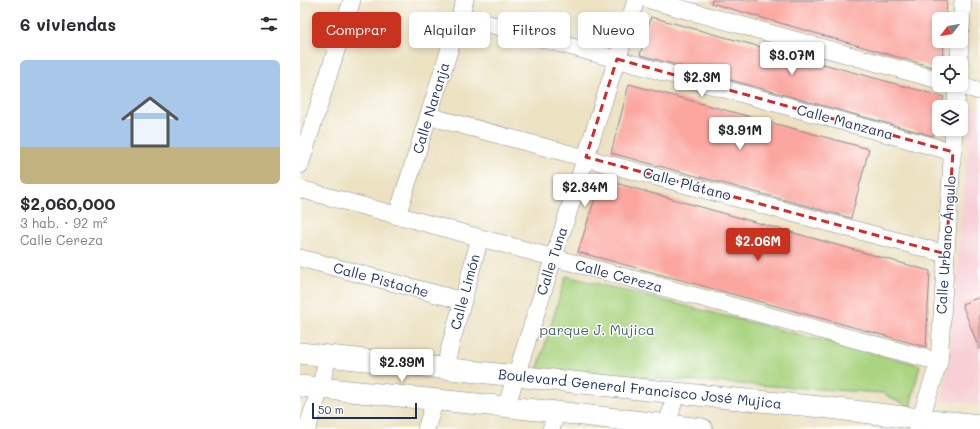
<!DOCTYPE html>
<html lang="es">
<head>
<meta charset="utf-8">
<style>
	body { margin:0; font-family:Mali,sans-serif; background:#f2f2f3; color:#2b2b33; height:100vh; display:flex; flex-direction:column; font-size:15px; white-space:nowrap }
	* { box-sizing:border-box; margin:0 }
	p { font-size:13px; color:#7c7c81 }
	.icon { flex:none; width:22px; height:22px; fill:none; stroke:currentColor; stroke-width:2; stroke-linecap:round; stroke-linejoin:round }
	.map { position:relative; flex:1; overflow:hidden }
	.drawer { display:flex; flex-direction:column; background:#fff; width:300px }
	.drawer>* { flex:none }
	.guide { position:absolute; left:12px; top:12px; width:380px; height:36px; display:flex; gap:8px }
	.needle { width:26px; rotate:239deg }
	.buttons { position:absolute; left:632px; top:12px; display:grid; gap:8px }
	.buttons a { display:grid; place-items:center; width:36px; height:36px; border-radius:6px; background:#fff; box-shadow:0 2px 6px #0003; font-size:20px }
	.scale { position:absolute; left:12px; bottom:10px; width:105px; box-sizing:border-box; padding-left:4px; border:2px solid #1b2f5e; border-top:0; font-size:11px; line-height:14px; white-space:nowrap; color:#1b2f5e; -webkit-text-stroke:3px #fff; paint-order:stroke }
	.price { position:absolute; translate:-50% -34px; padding:0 9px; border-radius:4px; background:#fff; color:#222; font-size:13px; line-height:26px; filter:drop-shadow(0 1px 2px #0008) }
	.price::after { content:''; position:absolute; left:50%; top:24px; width:12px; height:9px; margin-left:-6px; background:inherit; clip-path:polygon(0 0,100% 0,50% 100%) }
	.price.on { background:#c8321e; color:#fff }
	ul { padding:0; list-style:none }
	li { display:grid; align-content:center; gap:8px; height:212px; padding:0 20px }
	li+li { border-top:1px solid #e1e1e2 }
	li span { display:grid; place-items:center; height:124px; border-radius:6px; color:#555 }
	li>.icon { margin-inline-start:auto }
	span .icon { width:72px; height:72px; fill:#fffc; stroke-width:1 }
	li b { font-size:17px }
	h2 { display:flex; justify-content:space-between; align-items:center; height:48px; padding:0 20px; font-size:17px }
	.tag { padding:0 14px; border-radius:6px; background:#fff; box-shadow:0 2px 6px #0003; font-size:14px; line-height:36px }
	.tag.on { background:#c8321e; color:#fff }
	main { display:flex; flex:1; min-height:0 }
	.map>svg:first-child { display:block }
	.built { fill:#f7cfd4 }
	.green { fill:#aad480; stroke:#62826f }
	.building { fill:#fba69f }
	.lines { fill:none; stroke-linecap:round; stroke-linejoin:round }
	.minor-casing { stroke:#848890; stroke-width:18 }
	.tertiary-casing { stroke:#848890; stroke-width:22 }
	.minor { stroke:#fff; stroke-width:17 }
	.tertiary { stroke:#fff; stroke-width:21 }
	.marked { fill:none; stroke:#d62828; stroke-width:3; stroke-dasharray:8 5; stroke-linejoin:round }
	.labels { text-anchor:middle; stroke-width:3; stroke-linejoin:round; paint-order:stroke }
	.street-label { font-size:14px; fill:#1b2f5e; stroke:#fff }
	.park-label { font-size:14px; fill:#466168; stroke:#fff }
</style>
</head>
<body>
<main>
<section class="drawer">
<h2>6 viviendas<svg class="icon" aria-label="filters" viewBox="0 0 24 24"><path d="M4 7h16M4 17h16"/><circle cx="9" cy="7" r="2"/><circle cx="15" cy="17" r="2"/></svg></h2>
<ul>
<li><span style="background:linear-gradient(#a9c7e8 70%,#c2b280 0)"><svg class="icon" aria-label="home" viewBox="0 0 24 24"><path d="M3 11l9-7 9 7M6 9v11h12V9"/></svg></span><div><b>$2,060,000</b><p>3 hab. · 92 m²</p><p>Calle Cereza</p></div></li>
</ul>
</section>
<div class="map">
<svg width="680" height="429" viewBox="0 0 680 429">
	<rect width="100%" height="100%" fill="#fff"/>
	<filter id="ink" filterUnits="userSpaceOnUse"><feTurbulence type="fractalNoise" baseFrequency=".025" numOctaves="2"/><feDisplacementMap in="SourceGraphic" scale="8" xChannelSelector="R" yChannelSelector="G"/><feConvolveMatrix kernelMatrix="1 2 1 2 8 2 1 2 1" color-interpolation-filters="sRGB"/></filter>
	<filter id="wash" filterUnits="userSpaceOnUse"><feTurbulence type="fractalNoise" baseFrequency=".012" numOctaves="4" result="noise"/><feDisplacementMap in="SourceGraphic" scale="16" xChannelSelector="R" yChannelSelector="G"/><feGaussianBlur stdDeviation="0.9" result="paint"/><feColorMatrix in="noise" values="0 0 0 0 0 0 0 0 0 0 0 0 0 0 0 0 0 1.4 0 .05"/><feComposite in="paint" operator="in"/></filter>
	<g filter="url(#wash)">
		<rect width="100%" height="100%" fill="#ece2c2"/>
		<path class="built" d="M671,106L680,108V404L641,400L647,379Z"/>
		<path class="green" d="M266,276L620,365L610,407L582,393L237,371Z"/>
		<g id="blocks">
			<path class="building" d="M412,0H647L646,19H639V41H644L642,63H639V69L411,3Z
				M351,17L644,97L641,107H639V115L633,136L340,55Z
				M329,84L569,149L551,218L311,153Z
				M301,179L630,271L626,347L278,252Z
				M680,297V349H679L662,304Z"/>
		</g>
	</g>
	<g filter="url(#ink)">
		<use href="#blocks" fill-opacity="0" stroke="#848890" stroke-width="1"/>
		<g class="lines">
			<g class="minor-casing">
				<path id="minor" d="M350,0L639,80
					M160,16L653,152
					M661,29L663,0
					M659,63L660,41
					M658,85L680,91
					M656,107L657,85
					M128,116L646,254
					M0,165L52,0
					M0,189L639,362
					M97,216L165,0
					M0,258L163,301
					M144,369L180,238
					M206,407L336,0
					M7,429L20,389L28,356
					M126,429L135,401
					M251,429L257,412
					M366,429L376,393
					M617,429L639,362L654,129"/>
			</g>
			<g class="tertiary-casing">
				<path id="tertiary" d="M0,353L376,393L521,407L620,419L680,425
					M0,386L257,412L402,429"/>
			</g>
			<use href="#minor" class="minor"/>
			<use href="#tertiary" class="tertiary"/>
		</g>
	</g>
	<path class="marked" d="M317,59L653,152L646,254L286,157Z"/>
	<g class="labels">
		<g class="street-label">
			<text transform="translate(131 108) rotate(-73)" y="5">Calle Naranja</text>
			<text transform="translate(545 122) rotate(15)" y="5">Calle Manzana</text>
			<text transform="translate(387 184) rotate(15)" y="5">Calle Plátano</text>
			<text transform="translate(646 245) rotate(-86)" y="5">Calle Urbano Ángulo</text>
			<text transform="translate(252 261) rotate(-72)" y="5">Calle Tuna</text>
			<text transform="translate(319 276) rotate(15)" y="5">Calle Cereza</text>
			<text transform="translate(81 280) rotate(15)" y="5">Calle Pistache</text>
			<text transform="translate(165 292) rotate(-75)" y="5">Calle Limón</text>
			<text transform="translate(340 389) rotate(6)" y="5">Boulevard General Francisco José Mujica</text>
		</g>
		<g class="park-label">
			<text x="297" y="335">parque J. Mujica</text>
		</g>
	</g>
</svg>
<div class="buttons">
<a><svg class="needle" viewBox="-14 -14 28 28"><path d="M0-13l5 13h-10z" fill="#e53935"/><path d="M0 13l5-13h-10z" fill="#7c7c81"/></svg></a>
<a><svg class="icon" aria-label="locate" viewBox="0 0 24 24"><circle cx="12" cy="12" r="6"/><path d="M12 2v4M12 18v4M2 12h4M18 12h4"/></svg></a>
<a><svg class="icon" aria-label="layers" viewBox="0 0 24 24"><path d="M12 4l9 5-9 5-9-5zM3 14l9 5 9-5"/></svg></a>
</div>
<div class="scale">50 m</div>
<b class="price" style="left:492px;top:76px">$3.07M</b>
<b class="price" style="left:402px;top:98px">$2.3M</b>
<b class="price" style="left:440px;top:151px">$3.91M</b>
<b class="price" style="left:285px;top:208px">$2.34M</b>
<b class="price on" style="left:458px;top:262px">$2.06M</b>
<b class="price" style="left:102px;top:383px">$2.39M</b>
<div class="guide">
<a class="tag on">Comprar</a>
<a class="tag">Alquilar</a>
<a class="tag">Filtros</a>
<a class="tag">Nuevo</a>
</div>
</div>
</main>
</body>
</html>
